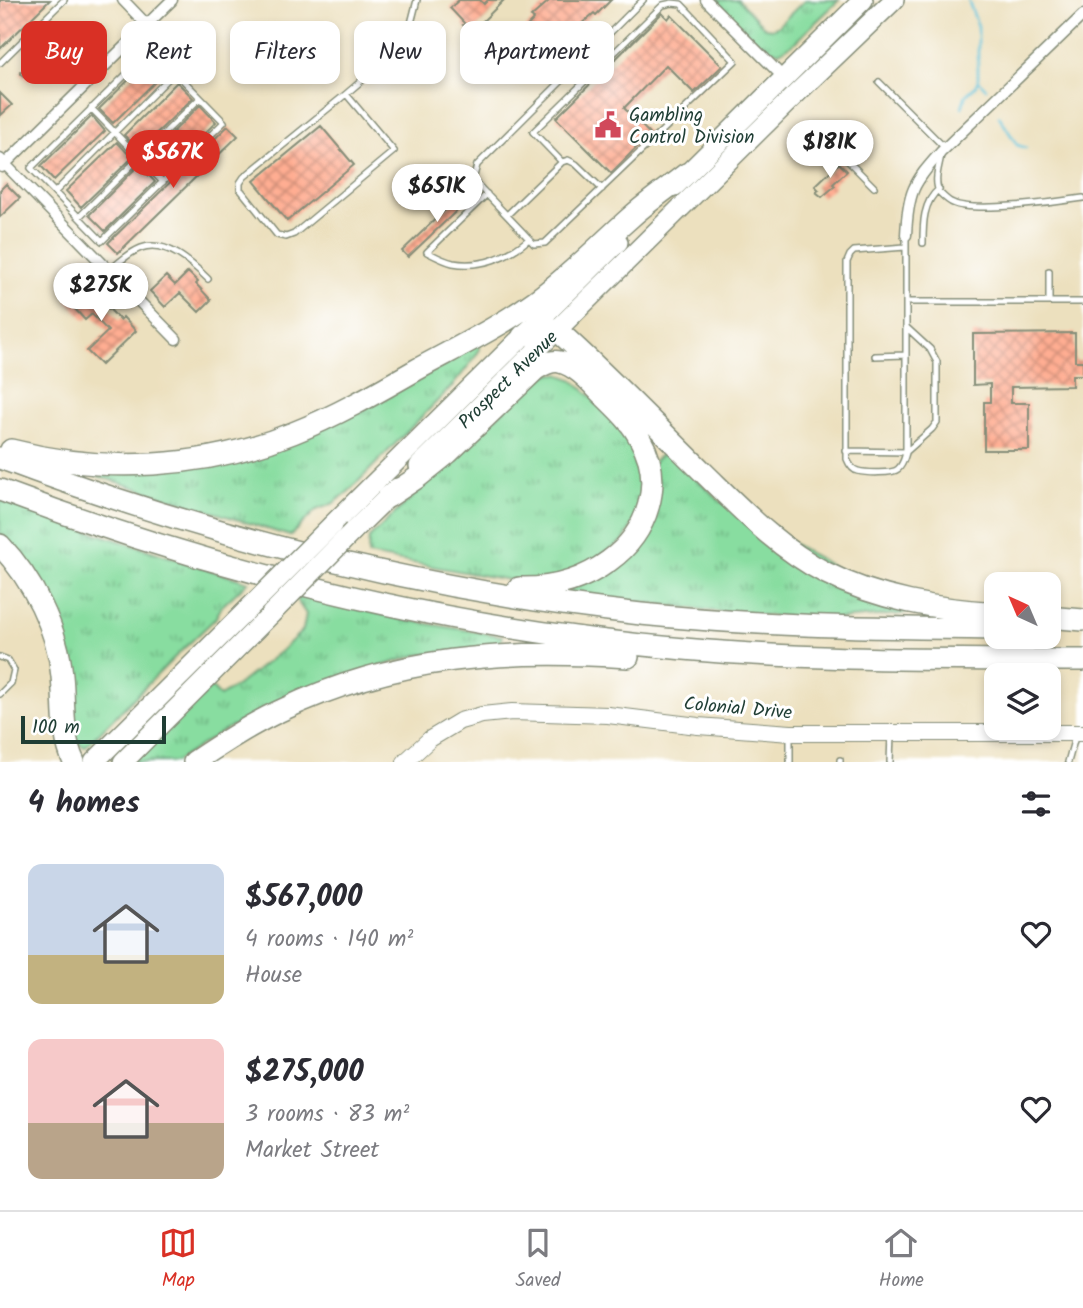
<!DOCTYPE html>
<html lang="en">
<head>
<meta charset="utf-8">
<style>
	body { margin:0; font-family:Kalam,sans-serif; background:#f2f2f3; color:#2b2b33; height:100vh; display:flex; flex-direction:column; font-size:26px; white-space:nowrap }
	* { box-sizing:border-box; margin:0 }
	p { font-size:23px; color:#7c7c81 }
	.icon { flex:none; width:38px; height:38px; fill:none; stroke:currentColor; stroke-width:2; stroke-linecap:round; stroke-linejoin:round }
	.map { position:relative; height:762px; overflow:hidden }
	.sheet { display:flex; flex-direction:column; background:#fff; flex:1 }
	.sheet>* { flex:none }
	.guide { position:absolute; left:21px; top:21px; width:700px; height:63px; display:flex; gap:14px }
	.needle { width:46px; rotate:316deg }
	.controls { position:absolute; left:984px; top:572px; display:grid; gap:14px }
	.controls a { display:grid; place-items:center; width:77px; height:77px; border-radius:14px; background:#fff; box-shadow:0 4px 10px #0003; font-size:35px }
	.scale { position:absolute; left:21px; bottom:18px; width:145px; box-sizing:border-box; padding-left:7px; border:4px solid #1f3d34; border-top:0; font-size:19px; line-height:24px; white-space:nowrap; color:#1f3d34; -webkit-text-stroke:5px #fff; paint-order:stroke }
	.price { position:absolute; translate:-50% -60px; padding:0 16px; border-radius:24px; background:#fff; color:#222; font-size:23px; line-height:46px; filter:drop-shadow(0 2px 4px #0008) }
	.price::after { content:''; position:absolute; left:50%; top:42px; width:21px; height:16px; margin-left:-10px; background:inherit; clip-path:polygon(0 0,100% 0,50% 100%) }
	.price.selected { background:#d93025; color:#fff }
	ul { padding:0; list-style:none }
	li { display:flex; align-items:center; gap:21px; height:175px; padding:0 28px }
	li span { display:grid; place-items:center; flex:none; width:196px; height:140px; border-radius:14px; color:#555 }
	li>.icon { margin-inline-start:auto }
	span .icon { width:84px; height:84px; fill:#fffc; stroke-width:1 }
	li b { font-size:30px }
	h2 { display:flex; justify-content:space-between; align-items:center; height:84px; padding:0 28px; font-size:30px }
	.tag { padding:0 24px; border-radius:14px; background:#fff; box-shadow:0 4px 10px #0003; font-size:24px; line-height:63px }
	.tag.selected { background:#d93025; color:#fff }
	.tabs { display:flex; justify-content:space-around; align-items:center; height:98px; border-top:2px solid #e1e1e2; background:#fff; font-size:19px; color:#7c7c81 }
	.tabs a { display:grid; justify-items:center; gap:4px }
	.tabs .selected { color:#d93025 }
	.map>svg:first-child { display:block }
	.grass { fill:url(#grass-tufts); stroke:#548d6a; stroke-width:2 }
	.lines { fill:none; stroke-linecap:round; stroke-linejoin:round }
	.stream { stroke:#5cc2da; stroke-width:2.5 }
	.building { fill:url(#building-cross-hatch) }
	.service-casing { stroke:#868e79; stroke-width:8 }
	.minor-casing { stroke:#868e79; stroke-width:13 }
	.secondary-casing { stroke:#868e79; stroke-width:18 }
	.trunk-casing { stroke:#868e79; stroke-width:22 }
	.motorway-casing { stroke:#868e79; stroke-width:24 }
	.service { stroke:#fff; stroke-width:5 }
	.minor { stroke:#fff; stroke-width:10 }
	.secondary { stroke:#fff; stroke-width:16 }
	.trunk { stroke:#fff; stroke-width:19 }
	.motorway { stroke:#fff; stroke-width:21 }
	.trunk-bridge-casing { stroke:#868e79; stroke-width:22; stroke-linecap:butt }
	.trunk-bridge { stroke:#fff; stroke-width:19 }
	.labels { text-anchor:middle; stroke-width:6; stroke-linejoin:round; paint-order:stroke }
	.poi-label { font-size:19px; fill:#1f3d34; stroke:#fff; text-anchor:start }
	.street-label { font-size:19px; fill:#1f3d34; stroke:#fff }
</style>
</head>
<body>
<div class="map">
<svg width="1083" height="762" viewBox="0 0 1083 762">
	<defs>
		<pattern id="grass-tufts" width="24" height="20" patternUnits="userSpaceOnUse" patternTransform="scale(1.75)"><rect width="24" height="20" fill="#88dda0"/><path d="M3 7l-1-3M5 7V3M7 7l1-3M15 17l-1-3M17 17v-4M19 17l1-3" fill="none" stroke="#6fb483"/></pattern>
		<pattern id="building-cross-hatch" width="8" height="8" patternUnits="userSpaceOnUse" patternTransform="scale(1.75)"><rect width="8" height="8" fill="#ffad92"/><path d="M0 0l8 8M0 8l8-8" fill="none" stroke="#ce8e78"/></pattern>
	</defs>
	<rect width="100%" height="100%" fill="#fff"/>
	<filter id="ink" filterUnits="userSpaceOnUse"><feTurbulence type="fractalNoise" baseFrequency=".0143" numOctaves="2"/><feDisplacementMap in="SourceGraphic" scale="14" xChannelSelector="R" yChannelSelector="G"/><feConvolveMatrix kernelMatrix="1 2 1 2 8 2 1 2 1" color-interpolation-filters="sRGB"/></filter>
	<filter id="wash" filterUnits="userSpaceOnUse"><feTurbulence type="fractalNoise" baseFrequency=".00686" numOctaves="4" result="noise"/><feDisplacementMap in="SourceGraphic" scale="28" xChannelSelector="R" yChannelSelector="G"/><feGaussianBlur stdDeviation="1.57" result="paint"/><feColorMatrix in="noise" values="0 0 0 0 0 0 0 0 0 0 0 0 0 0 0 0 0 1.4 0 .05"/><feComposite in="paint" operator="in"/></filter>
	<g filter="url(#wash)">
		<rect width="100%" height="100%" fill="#ece0be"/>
		<path class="grass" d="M716,0H738L765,28L772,29L777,27L805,0H839L793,44L779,52C757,48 732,16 716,0Z
			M478,342L480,349L473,360L453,385L348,492L332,504L316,510L290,536L72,468L212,463Z
			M548,374H558L572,379L616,419L641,453L645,503L623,541L569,576L526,583L368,555L369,538L534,381Z
			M666,450L720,501L909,611L901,614L826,620L722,612L568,593L569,588L630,551L654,461Z
			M0,500L45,517L248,582L222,606L215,619L178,654L85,747L79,744L75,737L65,649L0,536Z
			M301,595L405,620L502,636L500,647L418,655L311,687L224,730L175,762H133L211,687L220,696L238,685L281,651L303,630L306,614L296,599Z"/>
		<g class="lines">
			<path class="stream" d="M978,80L986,89
				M962,107L966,95L975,87L978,80V26L968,0
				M999,116L1017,145L1026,148"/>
		</g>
		<g id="blocks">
			<path class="building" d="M0,0H50L0,49Z
				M459,0H480L484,4L488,0H504L471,33L463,25L465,24L450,8Z
				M550,0H611L596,15L594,13L579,26L575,32L577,34L564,47L562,45L555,53L537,36L506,67L496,57L503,50L501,48L516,34L518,36L534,19L531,17Z
				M662,13L668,19L671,15L722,66L694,93L666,65L624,108L650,134L611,173L556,118Z
				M146,63L160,77L113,123L99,109Z
				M29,65L37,73L29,81L20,73Z
				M177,82L193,98L139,150L124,135Z
				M0,93L12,105L0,116Z
				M200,105L216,122L163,174L147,158Z
				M92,116L105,131L54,180L41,166Z
				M228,126L238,136L118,253L108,243L112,239Z
				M321,126L354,165L287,221L254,181Z
				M117,142L132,158L81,207L66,191Z
				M839,163L847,171L833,184L835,186L822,197L816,192L819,190L815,186Z
				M139,165L155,182L105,231L89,215Z
				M6,184L20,198L0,217V190Z
				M466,190L472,196L408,257L402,251Z
				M188,272L198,282L196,284L211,300L199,312L180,293L165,307L150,291L166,276L175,285Z
				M83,282L120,320L123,317L136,331L101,365L87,351L108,331L92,314L85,320L66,299Z
				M1075,333V361H1083V375H1072V386L1011,387V403H1029V450H984V402H990V384L973,385V334Z"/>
		</g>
	</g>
	<g filter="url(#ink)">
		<use href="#blocks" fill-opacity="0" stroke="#868e79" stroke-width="2"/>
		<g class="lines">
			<g class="service-casing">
				<path id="service" d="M138,34L224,122L102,241L31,168L152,49
					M0,63L64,0
					M879,82L945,148
					M346,94L394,151L294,234L286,237L277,235L240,189V183L244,177L346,94L406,43L417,0
					M91,108L163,182
					M824,137L874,187
					M941,155C939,167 933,182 940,193C943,196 949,202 953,203C973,213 1058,202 1083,198
					M562,162L533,132L663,5L672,3L681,4L735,61L545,243L534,244L473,180L477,165L643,0
					M55,192L175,72
					M487,194L427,252C435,256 444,261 453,263C481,268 508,257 529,239
					M507,215L562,162L568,160L576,164L602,189
					M79,217L200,98
					M923,243C923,224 923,202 939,189
					M905,247L854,251L850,255L847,262V459C849,464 852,470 858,471C865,473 893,474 898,469C903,465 904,459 906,453V235
					M110,270C119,262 130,252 141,248C166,239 192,263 208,279
					M1049,271V302
					M906,302H1083
					M875,356L906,355
					M846,451L906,452L932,429L937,422V362L930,349L906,327
					M0,657L8,660L14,670L11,683L0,694
					M840,760V762
					M790,762V736
					M890,762L891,734
					M1068,762L1075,737"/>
			</g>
			<g class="minor-casing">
				<path id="minor" d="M123,0L147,25
					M706,0L786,80
					M0,159L176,339
					M2,167L172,0
					M906,235C908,192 913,183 941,152L1083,15"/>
			</g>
			<g class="secondary-casing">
				<path id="secondary" d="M405,762L430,739L460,721L482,715L512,712L608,715L698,726L791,733H1083"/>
			</g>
			<g class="trunk-casing">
				<g id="trunk">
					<path d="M675,186L863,0"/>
					<path id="s1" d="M419,466L798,92L894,0"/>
					<path d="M332,525L618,242"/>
					<path d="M353,531L397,488"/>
					<path d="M94,762L249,608"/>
					<path d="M123,762L271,614"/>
				</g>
			</g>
			<g class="motorway-casing">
				<path id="motorway" d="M523,336C534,327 546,324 559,332C609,377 656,426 704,473C742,510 778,548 826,573C879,600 937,609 996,613
					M11,450C103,474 204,469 293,433C336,416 376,393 416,370C456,348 498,328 535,301C570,276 599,245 631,217C649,201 668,188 686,174
					M0,458C207,536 421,590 641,614C759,626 877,628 996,629
					M0,490C220,573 450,629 684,649C817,661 950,659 1083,660
					M388,497L418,477L448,453L536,369C543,365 551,360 560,362C577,366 591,383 602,394C616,408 631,421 640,439C665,482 648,533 609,561C582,581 553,589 519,588
					M0,545C32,579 58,629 62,676C65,705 61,735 74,762
					M1048,617L1083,620
					M194,762C222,743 251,724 282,710C395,656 506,649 628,657"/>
			</g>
			<use href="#service" class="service"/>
			<use href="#minor" class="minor"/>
			<use href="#secondary" class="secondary"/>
			<use href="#trunk" class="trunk"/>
			<use href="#motorway" class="motorway"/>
			<g class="trunk-bridge-casing">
				<path id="trunk-bridge" d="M249,608L332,525
					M271,614L353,531"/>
			</g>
			<use href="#trunk-bridge" class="trunk-bridge"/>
		</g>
	</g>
	<defs>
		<g id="civic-bare" transform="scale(2.1)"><path d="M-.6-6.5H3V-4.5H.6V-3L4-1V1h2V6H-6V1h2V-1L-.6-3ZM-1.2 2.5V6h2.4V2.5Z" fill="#d1495b" stroke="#fff" stroke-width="2.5" paint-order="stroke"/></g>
	</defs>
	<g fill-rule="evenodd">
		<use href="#civic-bare" x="608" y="125"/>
	</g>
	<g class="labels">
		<g class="poi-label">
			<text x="629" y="121">Gambling<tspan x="629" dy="22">Control Division</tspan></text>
		</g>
		<g class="street-label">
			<text dy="7" stroke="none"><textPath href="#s1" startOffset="124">Prospect Avenue</textPath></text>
			<text transform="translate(738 707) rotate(5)" y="7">Colonial Drive</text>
		</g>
	</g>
</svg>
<div class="controls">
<a><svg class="needle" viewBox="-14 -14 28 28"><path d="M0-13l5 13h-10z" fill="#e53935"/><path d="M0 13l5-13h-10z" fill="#7c7c81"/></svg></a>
<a><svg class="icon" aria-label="layers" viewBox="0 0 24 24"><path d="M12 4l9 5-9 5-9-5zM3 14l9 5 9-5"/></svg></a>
</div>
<div class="scale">100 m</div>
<b class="price" style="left:830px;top:180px">$181K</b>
<b class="price selected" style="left:173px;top:190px">$567K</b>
<b class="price" style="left:437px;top:224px">$651K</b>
<b class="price" style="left:101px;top:323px">$275K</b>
<div class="guide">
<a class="tag selected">Buy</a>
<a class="tag">Rent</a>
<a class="tag">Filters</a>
<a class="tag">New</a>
<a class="tag">Apartment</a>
</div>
</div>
<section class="sheet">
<h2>4 homes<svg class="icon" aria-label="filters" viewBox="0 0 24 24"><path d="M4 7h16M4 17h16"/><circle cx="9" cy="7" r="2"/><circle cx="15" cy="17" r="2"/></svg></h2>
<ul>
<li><span style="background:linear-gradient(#c9d6e8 65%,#c2b280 0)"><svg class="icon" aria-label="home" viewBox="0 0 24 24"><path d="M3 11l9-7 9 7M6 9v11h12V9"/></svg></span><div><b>$567,000</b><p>4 rooms · 140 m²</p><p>House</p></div><svg class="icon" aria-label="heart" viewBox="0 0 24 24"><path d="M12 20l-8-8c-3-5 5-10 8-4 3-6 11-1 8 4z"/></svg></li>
<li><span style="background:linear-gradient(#f6c9c9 60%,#b9a48a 0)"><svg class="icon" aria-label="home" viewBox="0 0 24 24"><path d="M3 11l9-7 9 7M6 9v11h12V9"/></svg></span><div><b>$275,000</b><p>3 rooms · 83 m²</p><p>Market Street</p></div><svg class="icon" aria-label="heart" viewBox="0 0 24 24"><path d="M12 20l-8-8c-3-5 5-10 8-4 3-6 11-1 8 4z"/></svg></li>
</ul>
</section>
<nav class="tabs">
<a class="selected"><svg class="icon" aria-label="map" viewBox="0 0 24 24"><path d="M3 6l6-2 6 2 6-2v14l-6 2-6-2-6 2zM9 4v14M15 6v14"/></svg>Map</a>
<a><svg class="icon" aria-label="saved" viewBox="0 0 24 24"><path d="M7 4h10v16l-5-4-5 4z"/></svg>Saved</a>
<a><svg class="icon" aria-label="home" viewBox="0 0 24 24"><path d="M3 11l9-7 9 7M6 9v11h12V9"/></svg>Home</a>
</nav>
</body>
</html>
